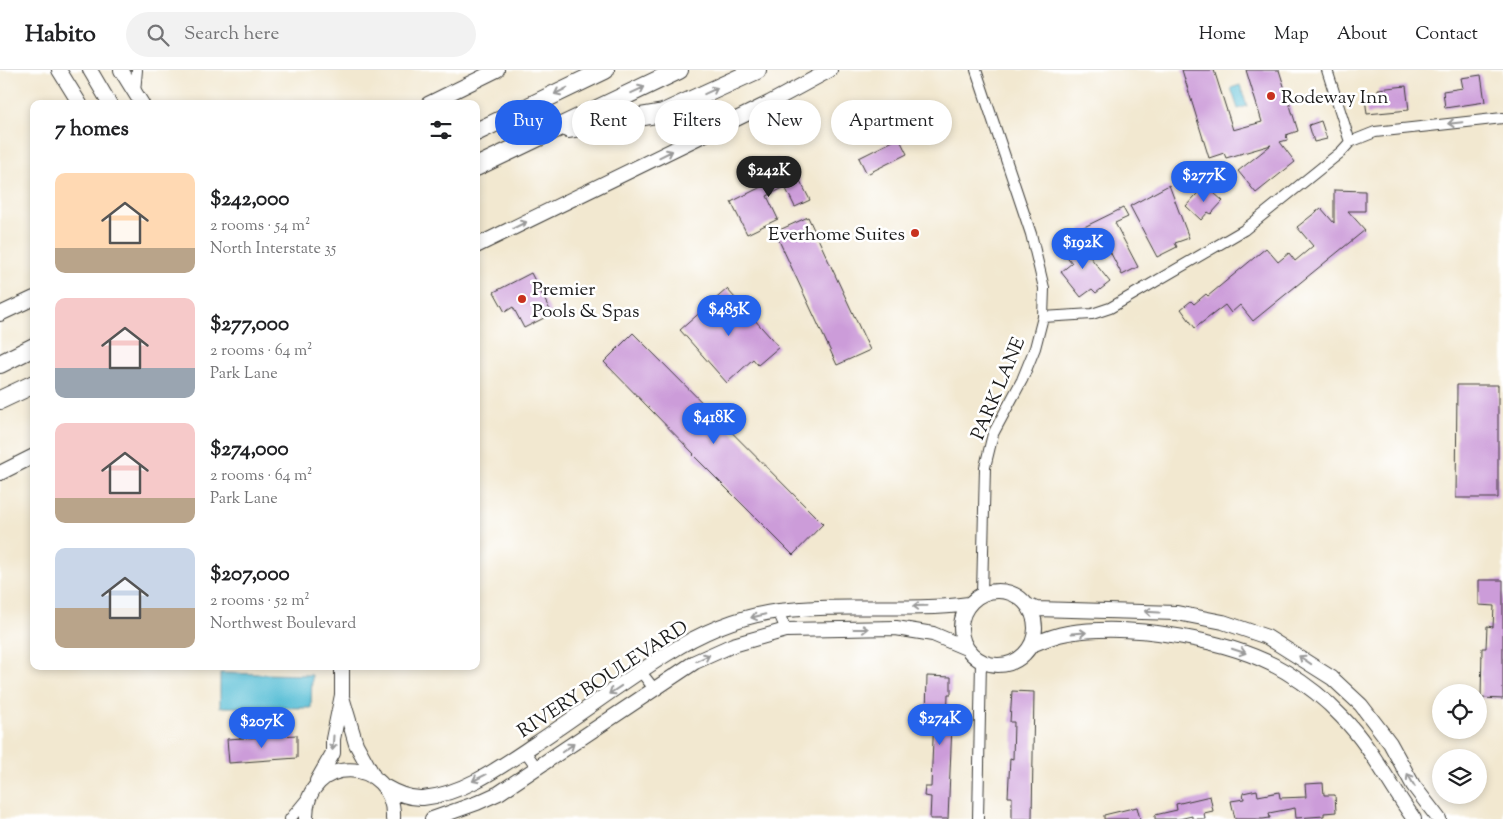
<!DOCTYPE html>
<html lang="en">
<head>
<meta charset="utf-8">
<style>
	body { margin:0; font-family:"Sorts Mill Goudy",serif; background:#f2f2f2; color:#202124; height:100vh; display:flex; flex-direction:column; font-size:19px; white-space:nowrap }
	* { box-sizing:border-box; margin:0 }
	p { font-size:16px; color:#757577 }
	.icon { flex:none; width:28px; height:28px; fill:none; stroke:currentColor; stroke-width:2; stroke-linecap:round; stroke-linejoin:round }
	.map { position:relative; flex:1; overflow:hidden }
	.panel { position:absolute; left:30px; top:30px; width:450px; height:570px; display:flex; flex-direction:column; background:#fff; border-radius:10px; box-shadow:0 2px 8px #0003 }
	.panel>* { flex:none }
	.banner { position:absolute; left:495px; top:30px; width:475px; height:45px; display:flex; gap:10px }
	.tools { position:absolute; left:1432px; top:614px; display:grid; gap:10px }
	.tools a { display:grid; place-items:center; width:55px; height:55px; border-radius:50%; background:#fff; box-shadow:0 2px 8px #0003; font-size:25px }
	.price { position:absolute; translate:-50% -42px; padding:0 11px; border-radius:18px; background:#2563eb; color:#fff; font-size:16px; line-height:32px; filter:drop-shadow(0 1px 2px #0008) }
	.price::after { content:''; position:absolute; left:50%; top:30px; width:15px; height:11px; margin-left:-8px; background:inherit; clip-path:polygon(0 0,100% 0,50% 100%) }
	.price.active { background:#222; color:#fff }
	ul { padding:0; list-style:none }
	li { display:flex; align-items:center; gap:15px; height:125px; padding:0 25px }
	li span { display:grid; place-items:center; flex:none; width:140px; height:100px; border-radius:10px; color:#555 }
	li>.icon { margin-inline-start:auto }
	span .icon { width:60px; height:60px; fill:#fffc; stroke-width:1 }
	li b { font-size:21px }
	h2 { display:flex; justify-content:space-between; align-items:center; height:60px; padding:0 25px; font-size:21px }
	.tag { padding:0 18px; border-radius:22px; background:#fff; box-shadow:0 2px 8px #0003; font-size:18px; line-height:45px }
	.tag.active { background:#2563eb; color:#fff }
	header { display:flex; align-items:center; gap:30px; box-sizing:border-box; height:70px; padding:0 25px; background:#fff; border-bottom:1px solid #e0e0e0 }
	header strong { font-size:24px }
	nav { display:flex; gap:28px; margin-inline-start:auto; font-size:18px }
	.search { width:350px; height:45px; background:#f2f2f2; display:flex; align-items:center; gap:12px; box-sizing:border-box; padding:0 18px; border-radius:28px; color:#757577; font-size:19px }
	.map>svg:first-child { display:block }
	.water { fill:#57bed5; stroke:#3a6d78 }
	.building { fill:#cc9cd9 }
	.lines { fill:none; stroke-linecap:round; stroke-linejoin:round }
	.street-casing { stroke:#3c3b37; stroke-width:12 }
	.secondary-casing { stroke:#3c3b37; stroke-width:16 }
	.highway-casing { stroke:#3c3b37; stroke-width:20 }
	.street { stroke:#fff; stroke-width:10 }
	.secondary { stroke:#fff; stroke-width:14 }
	.highway { stroke:#fff; stroke-width:18 }
	.oneway { stroke:#999 }
	.poi-dot { fill:#c8321e; stroke:#fff; stroke-width:2 }
	.labels { text-anchor:middle; stroke-width:5; stroke-linejoin:round; paint-order:stroke }
	.poi-label { font-size:19px; fill:#1c1c1c; stroke:#fff; text-anchor:start }
	.street-label { font-size:19px; fill:#1c1c1c; stroke:#fff }
</style>
</head>
<body>
<header>
<strong>Habito</strong>
<div class="search"><svg class="icon" aria-label="search" viewBox="0 0 24 24"><circle cx="10" cy="10" r="6"/><path d="M15 15l6 6"/></svg>Search here</div>
<nav><a>Home</a><a>Map</a><a>About</a><a>Contact</a></nav>
</header>
<div class="map">
<svg width="1503" height="749" viewBox="0 0 1503 749">
	<rect width="100%" height="100%" fill="#fff"/>
	<filter id="ink" filterUnits="userSpaceOnUse"><feTurbulence type="fractalNoise" baseFrequency=".02" numOctaves="2"/><feDisplacementMap in="SourceGraphic" scale="10" xChannelSelector="R" yChannelSelector="G"/><feConvolveMatrix kernelMatrix="1 2 1 2 8 2 1 2 1" color-interpolation-filters="sRGB"/></filter>
	<filter id="wash" filterUnits="userSpaceOnUse"><feTurbulence type="fractalNoise" baseFrequency=".0096" numOctaves="4" result="noise"/><feDisplacementMap in="SourceGraphic" scale="20" xChannelSelector="R" yChannelSelector="G"/><feGaussianBlur stdDeviation="1.12" result="paint"/><feColorMatrix in="noise" values="0 0 0 0 0 0 0 0 0 0 0 0 0 0 0 0 0 1.4 0 .05"/><feComposite in="paint" operator="in"/></filter>
	<g filter="url(#wash)">
		<rect width="100%" height="100%" fill="#f2e8d0"/>
		<path class="water" d="M1240,15L1247,36L1238,39L1231,18Z
			M220,603L312,605L311,638L220,637Z"/>
		<g id="blocks">
			<path class="building" d="M1182,0H1214L1233,60L1262,52L1246,0H1279L1298,61L1286,65L1287,70L1280,72L1295,92L1256,123L1238,101L1271,75L1226,88L1224,83L1209,88Z
				M1481,5L1485,32L1445,38L1443,21L1463,18L1461,8Z
				M1406,16L1409,40L1367,44L1365,28L1378,27V19Z
				M1321,51L1327,69L1314,72L1309,55Z
				M899,68L907,84L867,104L859,88Z
				M778,88L785,103L794,99L810,130L795,137L785,117L767,126L778,149L747,164L731,132L769,113V111L774,109L766,94Z
				M1169,115L1189,168L1175,173L1177,177L1157,187L1130,136Z
				M1205,115L1223,131L1211,144L1208,142L1201,150L1186,136Z
				M1334,120L1365,121V141H1348L1365,160L1253,251L1240,235L1231,243L1225,235L1195,258L1181,239L1191,231L1194,234L1206,224L1208,226L1266,178L1278,192L1289,183L1295,191L1313,176L1297,157L1321,138L1334,153Z
				M1123,138L1128,147L1115,153L1138,197L1122,205L1100,162L1085,169L1080,159Z
				M808,147L870,280L837,295L775,162Z
				M1075,168L1110,212L1096,223L1092,219L1081,227L1061,202L1072,193L1061,179Z
				M531,203L552,244L524,258L513,237L505,242L494,222Z
				M727,219L779,277L758,295L753,289L727,313L680,260Z
				M633,263L823,454L793,485L693,385L694,384L604,292Z
				M1457,315H1498V428H1456Z
				M1479,510H1503V629L1481,628L1482,578H1486L1487,556L1493,557L1494,536L1479,535Z
				M927,606L951,607V624H948L947,654L952,655L948,749H930L931,727L924,726L925,717H931L934,646L926,645Z
				M1012,621L1034,622L1032,749H1012V727H1008L1010,688L1013,689L1014,652H1010Z
				M297,665V688L229,693L227,669Z
				M1323,713L1324,725H1335L1336,742L1324,743V746L1296,748L1295,738L1269,743L1270,748L1263,749H1235L1231,731L1244,729L1243,723L1257,720L1258,726L1279,722L1280,728L1306,727L1305,714Z
				M1210,726L1213,741L1204,743L1205,749H1192V746L1179,749H1155V745L1177,740L1176,734Z
				M1137,737L1140,749H1104V745Z"/>
		</g>
	</g>
	<g filter="url(#ink)">
		<use href="#blocks" fill-opacity="0" stroke="#3c3b37" stroke-width="1"/>
		<g class="lines">
			<g class="street-casing">
				<path id="street" d="M976,0L1031,164L1044,218L1043,247L1035,278L1022,310L993,364L985,397L982,524
					M1327,0L1350,72
					M135,22L137,0
					M1043,247L1092,244L1110,238L1244,160L1341,82L1350,72L1375,62L1503,48
					M778,541L786,560
					M641,602L655,620
					M525,681L537,698
					M290,749L309,726
					M978,749L981,591"/>
			</g>
			<g class="secondary-casing">
				<path id="secondary" d="M59,0L80,34
					M90,0L110,34
					M121,0L142,34
					M428,34L497,0
					M476,176L769,33L830,0
					M0,244L34,228
					M0,403L34,386
					M961 558a37 37 0 1 1 74 0a37 37 0 1 1-74 0Z
					M1027,535L1036,539L1177,543L1223,552L1267,567L1332,608L1361,635L1390,673L1413,715L1439,749
					M1032,575C1043,570 1056,565 1068,563C1130,553 1232,569 1286,602C1306,614 1326,630 1342,647C1371,676 1390,716 1414,749
					M342,627L356,674L374,707
					M317,711L333,683V669L342,625V596
					M384,716C396,723 409,729 423,728C464,724 502,696 535,674C579,645 622,612 667,584C700,563 740,546 779,541C842,533 906,542 969,534
					M306,749C304,683 396,685 393,749
					M432,749L477,733L499,723L695,592L733,575L786,560L896,558L933,564L966,578"/>
			</g>
			<g class="highway-casing">
				<path id="highway" d="M569,59L663,43L757,0
					M476,62L605,0
					M476,97L679,0
					M0,294L34,277
					M0,330L34,314"/>
			</g>
			<use href="#street" class="street"/>
			<use href="#secondary" class="secondary"/>
			<use href="#highway" class="highway"/>
		</g>
		<defs><path id="oneway-shaft" d="M-6 0H5M1.5-3L5.5 0L1.5 3" fill="none" stroke-width="1.6" stroke-linecap="round" stroke-linejoin="round" transform="scale(1.25)"/></defs>
		<g class="oneway">
			<use href="#oneway-shaft" transform="translate(638 20) rotate(-25)"/>
			<use href="#oneway-shaft" transform="translate(561 21) rotate(154)"/>
			<use href="#oneway-shaft" transform="translate(711 21) rotate(-25)"/>
			<use href="#oneway-shaft" transform="translate(1455 53) rotate(174)"/>
			<use href="#oneway-shaft" transform="translate(666 84) rotate(-26)"/>
			<use href="#oneway-shaft" transform="translate(520 155) rotate(-26)"/>
			<use href="#oneway-shaft" transform="translate(920 536) rotate(179)"/>
			<use href="#oneway-shaft" transform="translate(1152 542) rotate(-177)"/>
			<use href="#oneway-shaft" transform="translate(758 546) rotate(167)"/>
			<use href="#oneway-shaft" transform="translate(861 559)"/>
			<use href="#oneway-shaft" transform="translate(1079 563) rotate(-4)"/>
			<use href="#oneway-shaft" transform="translate(1239 581) rotate(18)"/>
			<use href="#oneway-shaft" transform="translate(703 588) rotate(-25)"/>
			<use href="#oneway-shaft" transform="translate(1305 590) rotate(-146)"/>
			<use href="#oneway-shaft" transform="translate(615 620) rotate(146)"/>
			<use href="#oneway-shaft" transform="translate(333 673) rotate(94)"/>
			<use href="#oneway-shaft" transform="translate(568 678) rotate(-35)"/>
			<use href="#oneway-shaft" transform="translate(479 708) rotate(154)"/>
			<use href="#oneway-shaft" transform="translate(1411 710) rotate(-120)"/>
		</g>
	</g>
	<g class="poi-dot">
		<circle cx="1271" cy="26" r="5"/>
		<circle cx="915" cy="163" r="5"/>
		<circle cx="522" cy="229" r="5"/>
	</g>
	<g class="labels">
		<g class="poi-label">
			<text x="1281" y="33">Rodeway Inn</text>
			<text x="905" y="170" text-anchor="end">Everhome Suites</text>
			<text x="532" y="225">Premier<tspan x="532" dy="22">Pools &amp; Spas</tspan></text>
		</g>
		<g class="street-label">
			<text transform="translate(997 318) rotate(-67)" y="7">PARK LANE</text>
			<text transform="translate(602 608) rotate(-33)" y="7">RIVERY BOULEVARD</text>
		</g>
	</g>
</svg>
<div class="tools">
<a><svg class="icon" aria-label="locate" viewBox="0 0 24 24"><circle cx="12" cy="12" r="6"/><path d="M12 2v4M12 18v4M2 12h4M18 12h4"/></svg></a>
<a><svg class="icon" aria-label="layers" viewBox="0 0 24 24"><path d="M12 4l9 5-9 5-9-5zM3 14l9 5 9-5"/></svg></a>
</div>
<b class="price active" style="left:769px;top:128px">$242K</b>
<b class="price" style="left:1204px;top:133px">$277K</b>
<b class="price" style="left:1083px;top:200px">$192K</b>
<b class="price" style="left:729px;top:267px">$485K</b>
<b class="price" style="left:714px;top:375px">$418K</b>
<b class="price" style="left:940px;top:676px">$274K</b>
<b class="price" style="left:262px;top:679px">$207K</b>
<div class="banner">
<a class="tag active">Buy</a>
<a class="tag">Rent</a>
<a class="tag">Filters</a>
<a class="tag">New</a>
<a class="tag">Apartment</a>
</div>
<section class="panel">
<h2>7 homes<svg class="icon" aria-label="filters" viewBox="0 0 24 24"><path d="M4 7h16M4 17h16"/><circle cx="9" cy="7" r="2"/><circle cx="15" cy="17" r="2"/></svg></h2>
<ul>
<li><span style="background:linear-gradient(#ffd9b3 75%,#b9a48a 0)"><svg class="icon" aria-label="home" viewBox="0 0 24 24"><path d="M3 11l9-7 9 7M6 9v11h12V9"/></svg></span><div><b>$242,000</b><p>2 rooms · 54 m²</p><p>North Interstate 35</p></div></li>
<li><span style="background:linear-gradient(#f6c9c9 70%,#9aa5b1 0)"><svg class="icon" aria-label="home" viewBox="0 0 24 24"><path d="M3 11l9-7 9 7M6 9v11h12V9"/></svg></span><div><b>$277,000</b><p>2 rooms · 64 m²</p><p>Park Lane</p></div></li>
<li><span style="background:linear-gradient(#f6c9c9 75%,#b9a48a 0)"><svg class="icon" aria-label="home" viewBox="0 0 24 24"><path d="M3 11l9-7 9 7M6 9v11h12V9"/></svg></span><div><b>$274,000</b><p>2 rooms · 64 m²</p><p>Park Lane</p></div></li>
<li><span style="background:linear-gradient(#c9d6e8 60%,#b9a48a 0)"><svg class="icon" aria-label="home" viewBox="0 0 24 24"><path d="M3 11l9-7 9 7M6 9v11h12V9"/></svg></span><div><b>$207,000</b><p>2 rooms · 52 m²</p><p>Northwest Boulevard</p></div></li>
</ul>
</section>
</div>
</body>
</html>
